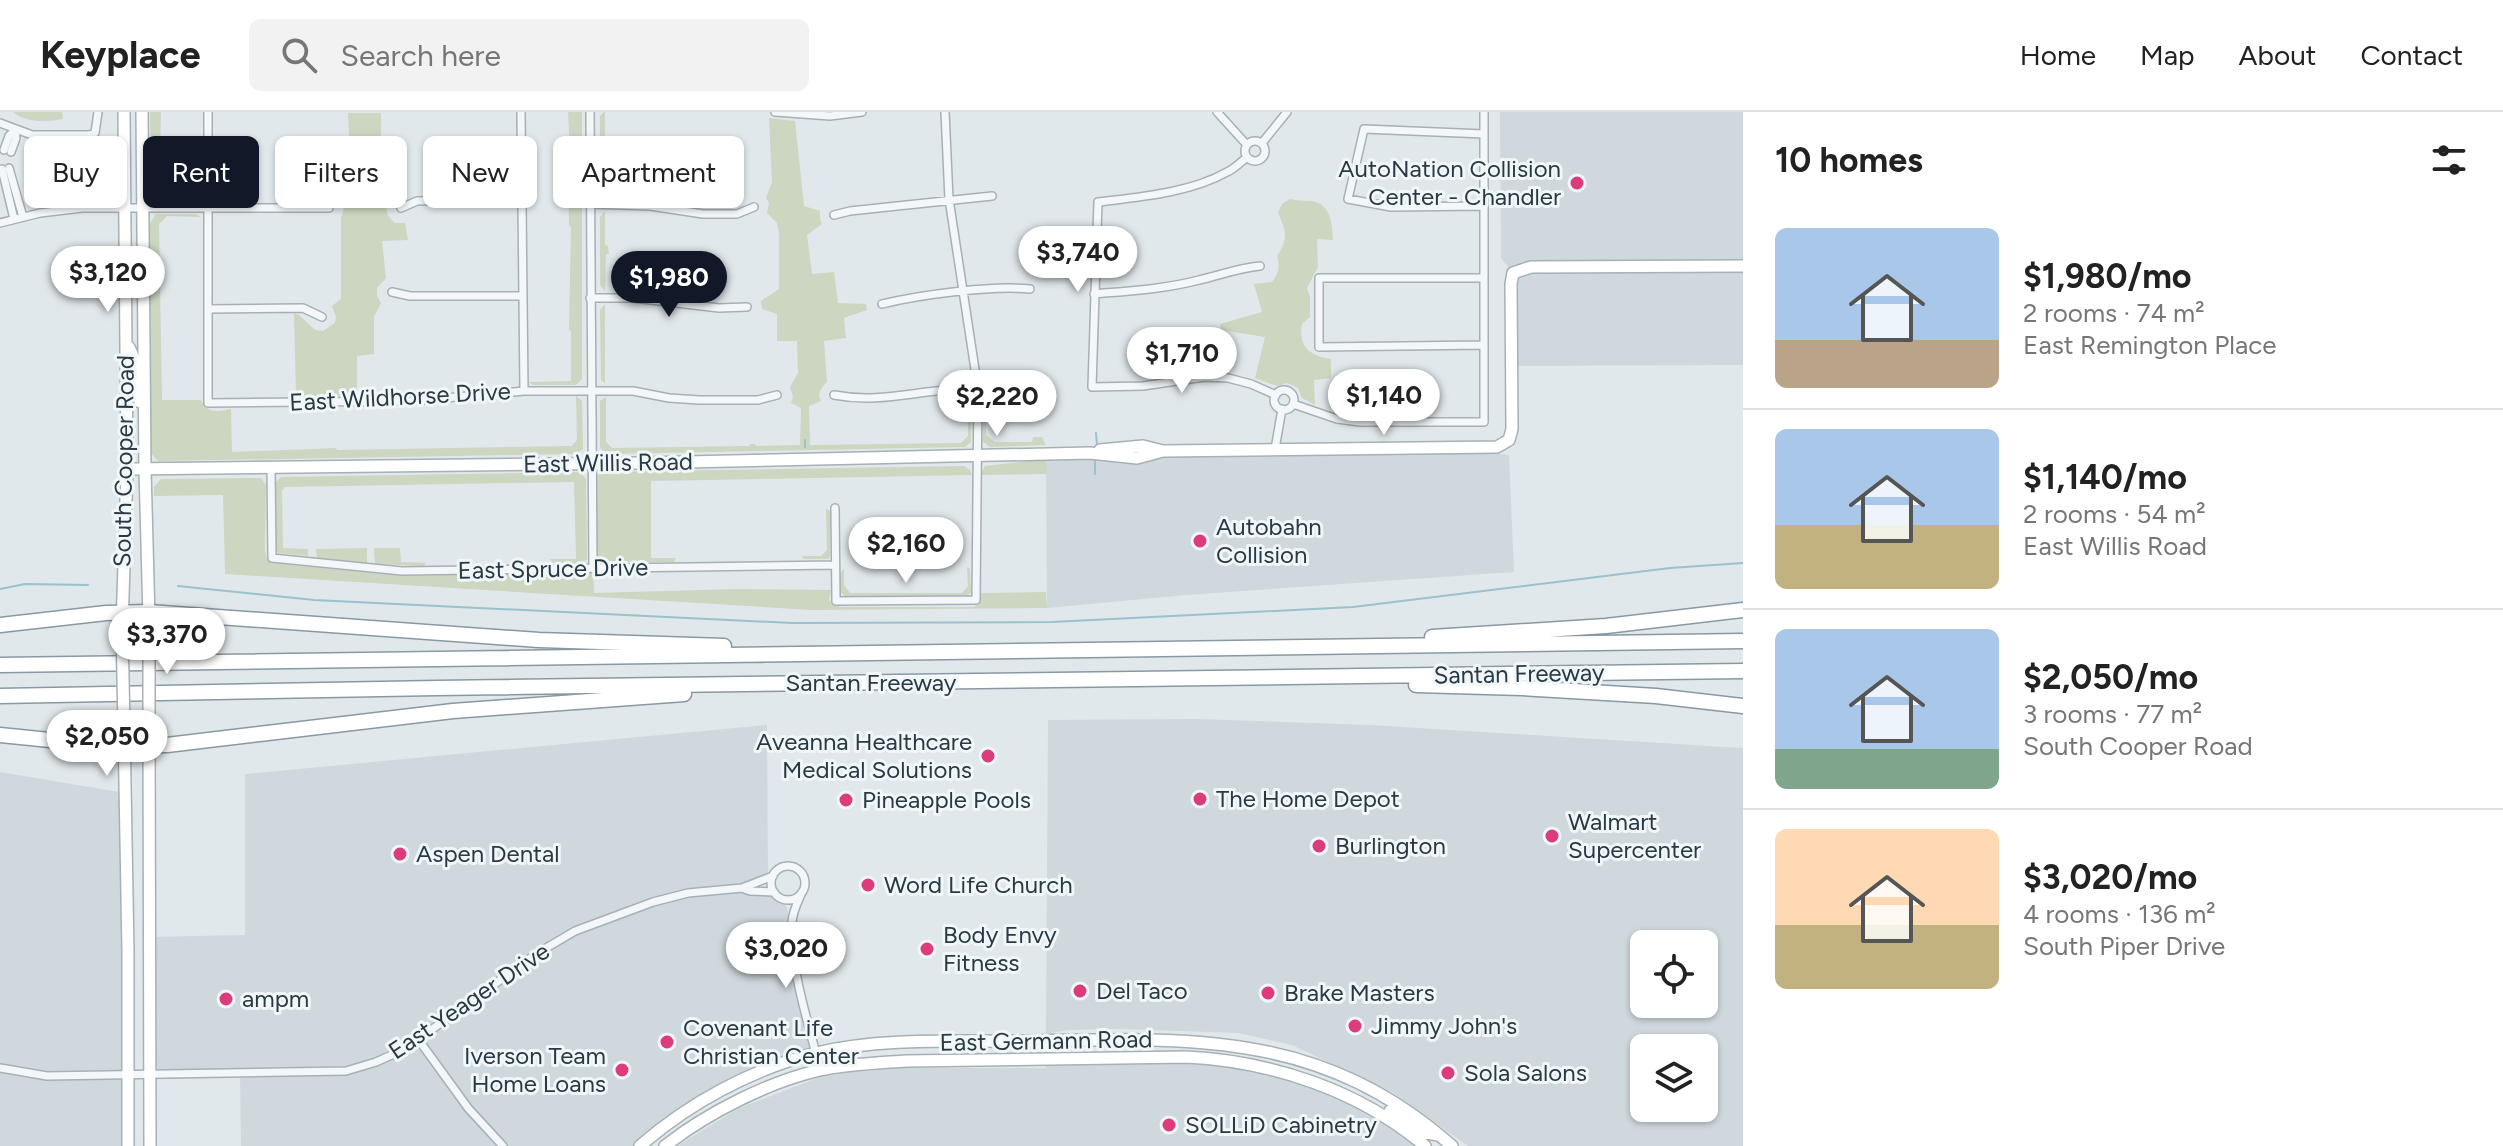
<!DOCTYPE html>
<html lang="en">
<head>
<meta charset="utf-8">
<style>
	body { margin:0; font-family:Figtree,sans-serif; background:#f2f2f2; color:#222; height:100vh; display:flex; flex-direction:column; font-size:30px; white-space:nowrap }
	* { box-sizing:border-box; margin:0 }
	p { font-size:26px; color:#767676 }
	.icon { flex:none; width:44px; height:44px; fill:none; stroke:currentColor; stroke-width:2; stroke-linecap:round; stroke-linejoin:round }
	.map { position:relative; flex:1; overflow:hidden }
	.drawer { display:flex; flex-direction:column; background:#fff; width:760px }
	.drawer>* { flex:none }
	.hud { position:absolute; left:24px; top:24px; width:760px; height:72px; display:flex; gap:16px }
	.tools { position:absolute; left:1630px; top:818px; display:grid; gap:16px }
	.tools a { display:grid; place-items:center; width:88px; height:88px; border-radius:12px; background:#fff; box-shadow:0 2px 6px #0004; font-size:40px }
	.price { position:absolute; translate:-50% -68px; padding:0 18px; border-radius:28px; background:#fff; color:#222; font-size:26px; line-height:52px; filter:drop-shadow(0 2px 4px #0008) }
	.price::after { content:''; position:absolute; left:50%; top:48px; width:24px; height:18px; margin-left:-12px; background:inherit; clip-path:polygon(0 0,100% 0,50% 100%) }
	.price.current { background:#111827; color:#fff }
	ul { padding:0; list-style:none }
	li { display:flex; align-items:center; gap:24px; height:200px; padding:0 32px }
	li+li { border-top:2px solid #e0e0e0 }
	li span { display:grid; place-items:center; flex:none; width:224px; height:160px; border-radius:12px; color:#555 }
	li>.icon { margin-inline-start:auto }
	span .icon { width:96px; height:96px; fill:#fffc; stroke-width:1 }
	li b { font-size:34px }
	h2 { display:flex; justify-content:space-between; align-items:center; height:96px; padding:0 32px; font-size:34px }
	.chip { padding:0 28px; border-radius:12px; background:#fff; box-shadow:0 2px 6px #0004; font-size:28px; line-height:72px }
	.chip.current { background:#111827; color:#fff }
	header { display:flex; align-items:center; gap:48px; box-sizing:border-box; height:112px; padding:0 40px; background:#fff; border-bottom:2px solid #e0e0e0 }
	header strong { font-size:38px }
	nav { display:flex; gap:44px; margin-inline-start:auto; font-size:28px }
	.search { width:560px; height:72px; background:#f2f2f2; display:flex; align-items:center; gap:20px; box-sizing:border-box; padding:0 28px; border-radius:12px; color:#767676; font-size:30px }
	main { display:flex; flex:1; min-height:0 }
	.map>svg:first-child { display:block }
	.built { fill:#cfd8dd; fill-rule:evenodd }
	.green { fill:#ccd6c1 }
	.lines { fill:none; stroke-linecap:round; stroke-linejoin:round }
	.stream { stroke:#99c1ce; stroke-width:2 }
	.street-casing { stroke:#a6b0b6; stroke-width:10 }
	.secondary-casing { stroke:#a6b0b6; stroke-width:14 }
	.highway-casing { stroke:#8799a3; stroke-width:17 }
	.street { stroke:#f4f7f9; stroke-width:7 }
	.secondary { stroke:#fff; stroke-width:11 }
	.highway { stroke:#fff; stroke-width:14 }
	.secondary-bridge-casing { stroke:#a6b0b6; stroke-width:14; stroke-linecap:butt }
	.secondary-bridge { stroke:#fff; stroke-width:11 }
	.poi-dot { fill:#dc3b7c; stroke:#f1f6f8; stroke-width:3 }
	.labels { text-anchor:middle; stroke-width:6; stroke-linejoin:round; paint-order:stroke }
	.poi-label { font-size:24px; fill:#283a45; stroke:#f1f6f8; text-anchor:start }
	.street-label { font-size:24px; fill:#283a45; stroke:#f1f6f8 }
</style>
</head>
<body>
<header>
<strong>Keyplace</strong>
<div class="search"><svg class="icon" aria-label="search" viewBox="0 0 24 24"><circle cx="10" cy="10" r="6"/><path d="M15 15l6 6"/></svg>Search here</div>
<nav><a>Home</a><a>Map</a><a>About</a><a>Contact</a></nav>
</header>
<main>
<div class="map">
<svg width="1743" height="1034" viewBox="0 0 1743 1034">
	<rect width="100%" height="100%" fill="#e1e8eb"/>
	<path class="built" d="M1500,0H1743V253L1511,254L1513,161L1501,146Z
		M1485,340L1509,343L1514,460L1186,483L1047,496L1046,347L1079,344L1146,348L1165,345Z
		M1197,607L1369,613L1743,636V1034H1468L1392,980L1292,933L1238,921L1119,917L1068,918L1046,922L1048,608ZM1644,832H1704V892H1644ZM1644,936H1704V996H1644Z
		M767,613L768,766L743,776L774,780L785,792L792,809L793,831L816,941L723,978L640,1034H241L240,961H149L148,825L245,823V662Z
		M0,660L125,681L128,1034H0Z
		M1046,947H1218L1325,975L1425,1034H677L739,996L820,965L861,959L902,956H1046Z"/>
	<path class="green" d="M13,0H62L63,7C47,10 25,11 13,0Z
		M150,0H161L159,80L166,87H201L198,90H157L151,83Z
		M568,0H582V267L576,273H533L529,270L571,269V219L569,218L571,115L569,114L568,61L571,60Z
		M604,0H605V86L600,82V4Z
		M348,1H381V70L389,88C384,98 387,104 395,111H405L408,128L382,129L386,166L377,176V184L381,191L374,205V242L357,244V284L296,285L294,201L299,203L315,218L323,219L335,211L336,205L332,194L341,187V105C346,95 344,88 336,81L350,43Z
		M769,6L795,9L804,94L820,99V107L822,112L807,123L812,162L834,160L838,191L866,192L867,198L844,206L846,226L824,229L827,270C821,275 817,282 821,289L809,294L810,333L961,331L968,324V285L972,289L971,330L965,335L608,342L600,336V289L606,285V330L612,336L749,334L750,332H755L756,334L800,333L801,296L791,291L793,285L790,275L798,261L797,229H777V202L762,197L761,189L779,177V120L777,111L767,101L769,91L766,86L772,70Z
		M1290,87C1299,90 1310,87 1318,91C1332,97 1332,115 1333,128L1317,127L1318,155L1307,176L1310,185V205L1302,212C1298,234 1309,244 1331,247V266L1314,268L1315,293L1302,286L1298,276L1287,271L1277,274L1255,266L1265,225L1221,218L1220,212L1262,200L1254,172L1272,170C1279,161 1280,155 1277,144C1289,125 1286,121 1278,100L1282,92Z
		M605,99V133L608,134L609,142H606L605,179L600,173V105Z
		M156,102H196L201,105L167,104L159,112L162,288H201C208,302 218,300 231,297L232,340L336,336L337,338L572,334L577,328L576,284L582,289L583,337L576,342L158,349L151,341L150,111Z
		M605,192V271L601,268L600,198Z
		M986,294V323L995,330H1032L1033,325H1042L1046,333L990,335L983,330L982,298Z
		M1046,347V362L980,363L985,354Z
		M964,354L970,358L972,363L651,369V446H676L674,450H600L596,446L595,366L601,360Z
		M580,360L586,367L587,447L582,451H553L550,447H576L574,370L285,375L282,379L283,436L308,437V444L278,441L276,438L274,372L281,365Z
		M261,366L266,373L265,439L267,448L271,451L403,464L593,460L594,481L736,477L831,478L829,488L836,494L841,495H974L981,489V481L1046,480L1047,496L811,498L225,462L223,383L154,384V375L161,367Z
		M826,397L830,399V444L828,447H804L802,444H821L827,438Z
		M367,436V451L317,446L316,437Z
		M374,436H400L401,450L426,451L424,454L375,452Z
		M967,455L970,457L971,481L967,484L846,485L840,480V461L844,457V473L850,481H962L968,474Z"/>
	<g class="lines">
		<path class="stream" d="M1096,321L1097,333
			M805,328V335
			M1095,348V362
			M178,474L314,488L792,511L1052,510L1353,495L1670,456L1743,451
			M0,477L25,472L88,473"/>
		<g class="street-casing">
			<path id="street" d="M208,0V291L411,289L524,279H633L669,286L699,288H758L777,283
				M521,0L524,279
				M590,0L593,456
				M775,0L830,4L862,0
				M1217,0L1247,33
				M0,11L32,23H89L95,21L98,0
				M1484,22L1364,17L1348,87L1391,95L1484,94
				M1245 39a10 10 0 1 1 20 0a10 10 0 1 1-20 0Z
				M1262,31L1287,0
				M4,38L9,24L15,18L16,26L11,40
				M1247,45C1241,50 1234,57 1227,60C1190,81 1139,85 1098,90L1092,275L1143,274L1204,265L1228,266L1251,272L1276,283
				M9,56L23,105
				M2,57L14,107
				M590,92L650,94L703,102H737L754,95
				M401,96L417,89L523,87
				M834,103L850,99L992,84
				M0,111L40,101L82,96H329
				M1484,166H1319V235L1484,233
				M392,180L410,184H523
				M1094,182C1129,179 1165,177 1199,168C1221,163 1238,156 1260,154
				M590,186H634L719,196L747,195
				M882,192C919,183 992,173 1030,177
				M208,197L303,196L322,205
				M1274 288a10 10 0 1 1 20 0a10 10 0 1 1-20 0Z
				M834,283C871,290 900,283 936,279C955,277 975,277 994,277
				M1293,292L1337,307L1360,310H1484V0
				M1275,337L1282,297
				M271,356L272,446L402,459L835,453
				M835,396L836,489L976,488L978,277L949,87L945,0
				M771 771a17 17 0 1 1 34 0a17 17 0 1 1-34 0Z
				M742,776L773,764
				M802,780C798,790 793,798 792,810C790,859 809,911 820,958
				M418,927L468,996L503,1034
				M0,956L47,964L346,959L376,950L405,937L536,842L575,819L653,790L688,781L742,776L750,779L774,780"/>
		</g>
		<g class="secondary-casing">
			<path id="secondary" d="M142,0L145,357L149,506
				M128,234C138,248 135,272 140,290
				M1100,338L1143,334L1163,339L1497,335L1509,328L1512,317L1511,172L1513,161L1531,155L1743,154
				M127,357L643,351L1090,341L1137,346L1163,339
				M122,516L127,357L124,0
				M149,614L150,1034
				M124,616L128,839V1034
				M1390,999L1421,1020L1438,1023
				M640,1034C689,991 752,957 816,941C884,925 959,930 1028,929C1191,926 1320,918 1452,1034
				M665,1034C707,1001 768,970 820,958C848,952 878,951 906,949L1186,945C1271,949 1359,978 1425,1034"/>
		</g>
		<g class="highway-casing">
			<path id="highway" d="M0,513L106,501L149,500L539,528L724,534
				M1432,525L1606,514L1743,498
				M0,553L1743,529
				M1416,573L1522,576L1656,584L1743,594
				M0,584L437,576L1743,559
				M0,623L109,634L167,633L453,599L684,582"/>
		</g>
		<use href="#street" class="street"/>
		<use href="#secondary" class="secondary"/>
		<use href="#highway" class="highway"/>
		<g class="secondary-bridge-casing">
			<path id="secondary-bridge" d="M149,515V614
				M122,516L124,616"/>
		</g>
		<use href="#secondary-bridge" class="secondary-bridge"/>
	</g>
	<g class="poi-dot">
		<circle cx="1577" cy="71" r="8"/>
		<circle cx="1200" cy="429" r="8"/>
		<circle cx="988" cy="644" r="8"/>
		<circle cx="1200" cy="687" r="8"/>
		<circle cx="846" cy="688" r="8"/>
		<circle cx="1552" cy="724" r="8"/>
		<circle cx="1319" cy="734" r="8"/>
		<circle cx="400" cy="742" r="8"/>
		<circle cx="868" cy="773" r="8"/>
		<circle cx="927" cy="837" r="8"/>
		<circle cx="1080" cy="879" r="8"/>
		<circle cx="1268" cy="881" r="8"/>
		<circle cx="226" cy="887" r="8"/>
		<circle cx="1355" cy="914" r="8"/>
		<circle cx="667" cy="930" r="8"/>
		<circle cx="622" cy="958" r="8"/>
		<circle cx="1448" cy="961" r="8"/>
		<circle cx="1169" cy="1013" r="8"/>
	</g>
	<g class="labels">
		<g class="poi-label">
			<text x="1561" y="65" text-anchor="end">AutoNation Collision<tspan x="1561" dy="28">Center - Chandler</tspan></text>
			<text x="1216" y="423">Autobahn<tspan x="1216" dy="28">Collision</tspan></text>
			<text x="972" y="638" text-anchor="end">Aveanna Healthcare<tspan x="972" dy="28">Medical Solutions</tspan></text>
			<text x="1216" y="695">The Home Depot</text>
			<text x="862" y="696">Pineapple Pools</text>
			<text x="1568" y="718">Walmart<tspan x="1568" dy="28">Supercenter</tspan></text>
			<text x="1335" y="742">Burlington</text>
			<text x="416" y="750">Aspen Dental</text>
			<text x="884" y="781">Word Life Church</text>
			<text x="943" y="831">Body Envy<tspan x="943" dy="28">Fitness</tspan></text>
			<text x="1096" y="887">Del Taco</text>
			<text x="1284" y="889">Brake Masters</text>
			<text x="242" y="895">ampm</text>
			<text x="1371" y="922">Jimmy John's</text>
			<text x="683" y="924">Covenant Life<tspan x="683" dy="28">Christian Center</tspan></text>
			<text x="606" y="952" text-anchor="end">Iverson Team<tspan x="606" dy="28">Home Loans</tspan></text>
			<text x="1464" y="969">Sola Salons</text>
			<text x="1185" y="1021">SOLLiD Cabinetry</text>
		</g>
		<g class="street-label">
			<text transform="translate(400 285) rotate(-3)" y="8">East Wildhorse Drive</text>
			<text transform="translate(124 349) rotate(-89)" y="8">South Cooper Road</text>
			<text transform="translate(608 351) rotate(-1)" y="8">East Willis Road</text>
			<text transform="translate(553 457) rotate(-1)" y="8">East Spruce Drive</text>
			<text transform="translate(1519 562) rotate(-1)" y="8">Santan Freeway</text>
			<text x="871" y="579">Santan Freeway</text>
			<text transform="translate(469 889) rotate(-34)" y="8">East Yeager Drive</text>
			<text transform="translate(1046 929) rotate(-1)" y="8">East Germann Road</text>
		</g>
	</g>
</svg>
<div class="tools">
<a><svg class="icon" aria-label="locate" viewBox="0 0 24 24"><circle cx="12" cy="12" r="6"/><path d="M12 2v4M12 18v4M2 12h4M18 12h4"/></svg></a>
<a><svg class="icon" aria-label="layers" viewBox="0 0 24 24"><path d="M12 4l9 5-9 5-9-5zM3 14l9 5 9-5"/></svg></a>
</div>
<b class="price" style="left:1078px;top:182px">$3,740</b>
<b class="price" style="left:108px;top:202px">$3,120</b>
<b class="price current" style="left:669px;top:207px">$1,980</b>
<b class="price" style="left:1182px;top:283px">$1,710</b>
<b class="price" style="left:1384px;top:325px">$1,140</b>
<b class="price" style="left:997px;top:326px">$2,220</b>
<b class="price" style="left:906px;top:473px">$2,160</b>
<b class="price" style="left:167px;top:564px">$3,370</b>
<b class="price" style="left:107px;top:666px">$2,050</b>
<b class="price" style="left:786px;top:878px">$3,020</b>
<div class="hud">
<a class="chip">Buy</a>
<a class="chip current">Rent</a>
<a class="chip">Filters</a>
<a class="chip">New</a>
<a class="chip">Apartment</a>
</div>
</div>
<section class="drawer">
<h2>10 homes<svg class="icon" aria-label="filters" viewBox="0 0 24 24"><path d="M4 7h16M4 17h16"/><circle cx="9" cy="7" r="2"/><circle cx="15" cy="17" r="2"/></svg></h2>
<ul>
<li><span style="background:linear-gradient(#a9c7e8 70%,#b9a48a 0)"><svg class="icon" aria-label="home" viewBox="0 0 24 24"><path d="M3 11l9-7 9 7M6 9v11h12V9"/></svg></span><div><b>$1,980/mo</b><p>2 rooms · 74 m²</p><p>East Remington Place</p></div></li>
<li><span style="background:linear-gradient(#a9c7e8 60%,#c2b280 0)"><svg class="icon" aria-label="home" viewBox="0 0 24 24"><path d="M3 11l9-7 9 7M6 9v11h12V9"/></svg></span><div><b>$1,140/mo</b><p>2 rooms · 54 m²</p><p>East Willis Road</p></div></li>
<li><span style="background:linear-gradient(#a9c7e8 75%,#7fa58c 0)"><svg class="icon" aria-label="home" viewBox="0 0 24 24"><path d="M3 11l9-7 9 7M6 9v11h12V9"/></svg></span><div><b>$2,050/mo</b><p>3 rooms · 77 m²</p><p>South Cooper Road</p></div></li>
<li><span style="background:linear-gradient(#ffd9b3 60%,#c2b280 0)"><svg class="icon" aria-label="home" viewBox="0 0 24 24"><path d="M3 11l9-7 9 7M6 9v11h12V9"/></svg></span><div><b>$3,020/mo</b><p>4 rooms · 136 m²</p><p>South Piper Drive</p></div></li>
</ul>
</section>
</main>
</body>
</html>
